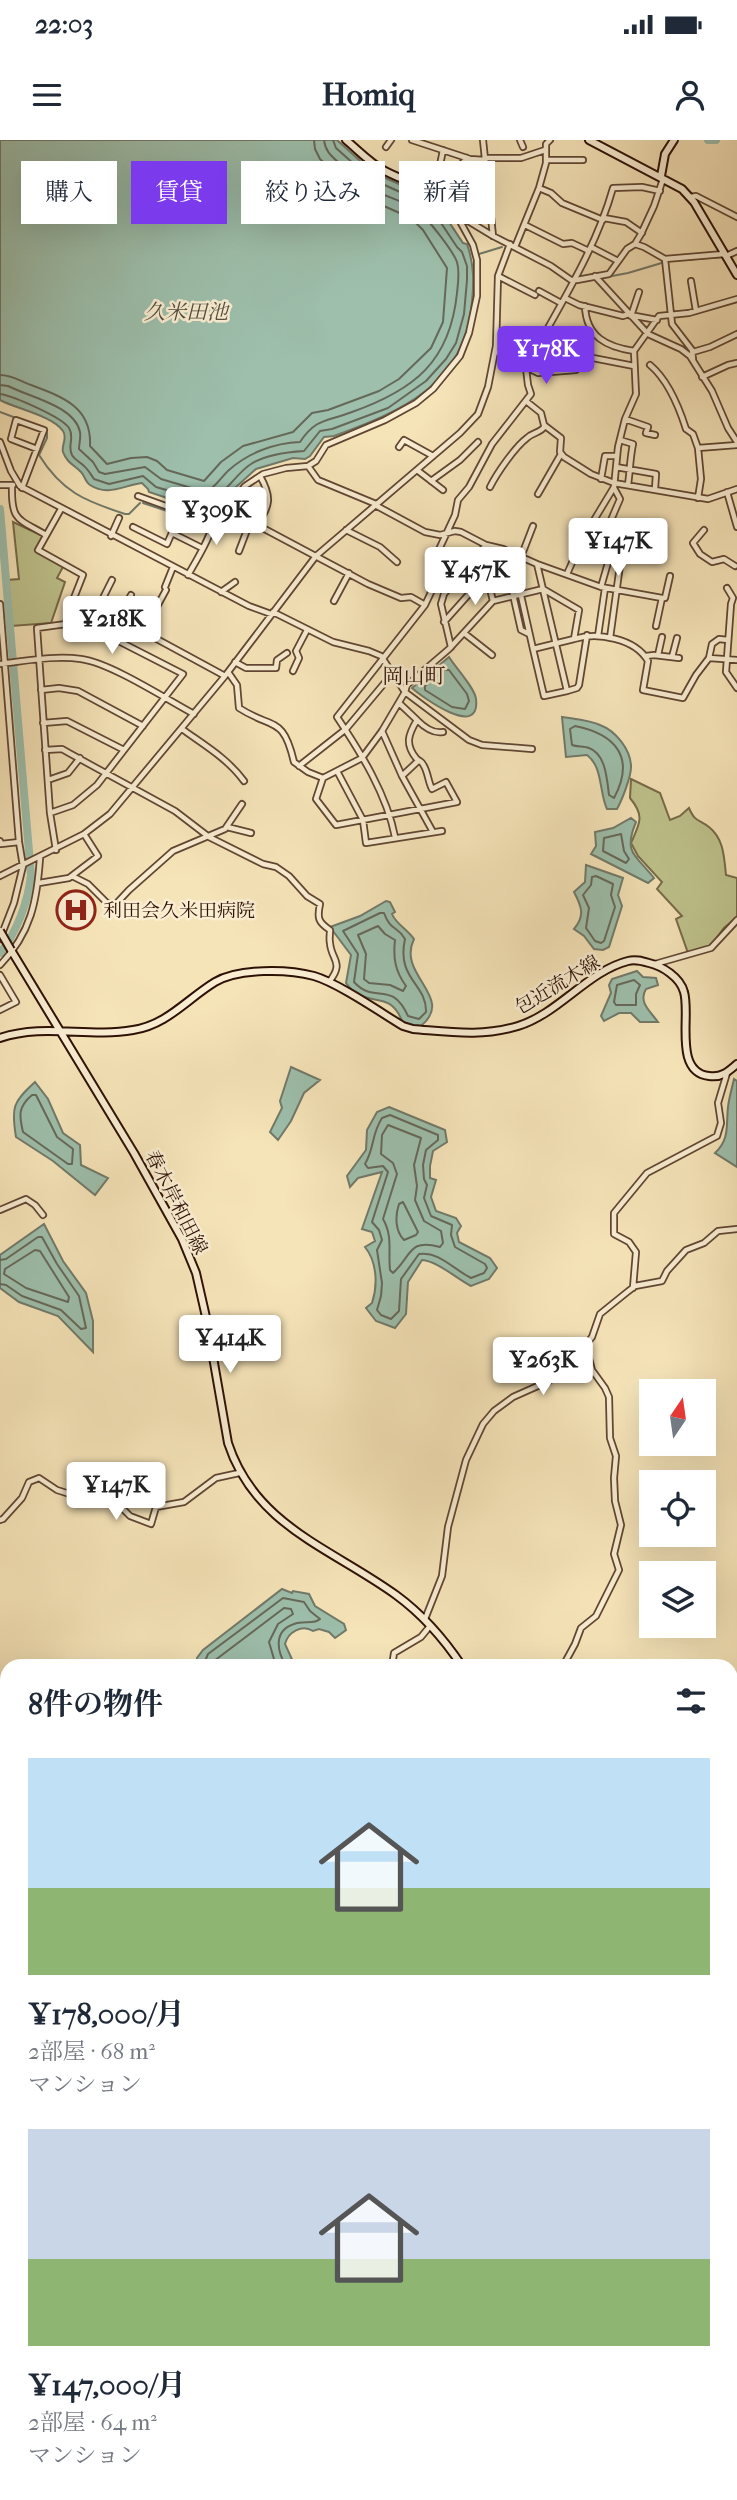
<!DOCTYPE html>
<html lang="ja">
<head>
<meta charset="utf-8">
<style>
	body { margin:0; font-family:"IM FELL French Canon","Noto Serif JP",serif; background:#f2f2f3; color:#1f2937; height:100vh; display:flex; flex-direction:column; font-size:26px; white-space:nowrap }
	* { box-sizing:border-box; margin:0 }
	p { font-size:23px; color:#747a83 }
	.icon { flex:none; width:38px; height:38px; fill:none; stroke:currentColor; stroke-width:2; stroke-linecap:round; stroke-linejoin:round }
	.map { position:relative; flex:1; overflow:hidden }
	.side { position:absolute; left:0px; top:1519px; width:738px; height:842px; display:flex; flex-direction:column; background:#fff; border-radius:21px 21px 0 0; box-shadow:0 7px 28px #0002 }
	.side>* { flex:none }
	.top-card { position:absolute; left:21px; top:21px; width:696px; height:63px; display:flex; gap:14px }
	.needle { width:46px; rotate:13deg }
	.controls { position:absolute; left:639px; top:1239px; display:grid; gap:14px }
	.controls a { display:grid; place-items:center; width:77px; height:77px; border-radius:0px; background:#fff; box-shadow:0 7px 28px #0002; font-size:35px }
	.price { position:absolute; translate:-50% -60px; padding:0 16px; border-radius:7px; background:#fff; color:#222; font-size:23px; line-height:46px; filter:drop-shadow(0 2px 4px #0008) }
	.price::after { content:''; position:absolute; left:50%; top:42px; width:21px; height:16px; margin-left:-10px; background:inherit; clip-path:polygon(0 0,100% 0,50% 100%) }
	.price.on { background:#7c3aed; color:#fff }
	ul { padding:0; list-style:none }
	li { display:grid; align-content:center; gap:14px; height:371px; padding:0 28px }
	li span { display:grid; place-items:center; height:217px; border-radius:0px; color:#555 }
	li>.icon { margin-inline-start:auto }
	span .icon { width:126px; height:126px; fill:#fffc; stroke-width:1 }
	li b { font-size:30px }
	h2 { display:flex; justify-content:space-between; align-items:center; height:84px; padding:0 28px; font-size:30px }
	.tag { padding:0 24px; border-radius:0px; background:#fff; box-shadow:0 7px 28px #0002; font-size:24px; line-height:63px }
	.tag.on { background:#7c3aed; color:#fff }
	.status { display:flex; justify-content:space-between; align-items:center; height:49px; padding:0 35px; background:#fff; direction:ltr }
	.status svg { height:19px; fill:currentColor }
	header { display:flex; justify-content:space-between; align-items:center; height:91px; padding:0 28px; background:#fff; font-size:32px; font-weight:700 }
	.map>svg:first-child { display:block }
	.green { fill:#bfc38d; stroke:#766a4a; stroke-width:2 }
	.water { fill:#9dbfac; stroke:#71796a; stroke-width:2 }
	.lines { fill:none; stroke-linecap:round; stroke-linejoin:round }
	.shore { stroke:#666859; stroke-width:2 }
	.stream { stroke:#71796a; stroke-width:2 }
	.river { stroke:#9dbfac; stroke-width:8 }
	.street-casing { stroke:#604633; stroke-width:8 }
	.secondary-casing { stroke:#2e1106; stroke-width:10 }
	.street { stroke:#f9edd2; stroke-width:4.5 }
	.secondary { stroke:#f9edd2; stroke-width:6 }
	.secondary-bridge-casing { stroke:#2e1106; stroke-width:10; stroke-linecap:butt }
	.secondary-bridge { stroke:#f9edd2; stroke-width:6 }
	.labels { text-anchor:middle; stroke-width:5; stroke-linejoin:round; paint-order:stroke }
	.poi-label { font-size:19px; fill:#2e1106; stroke:#f9edd2; text-anchor:start }
	.street-label { font-size:19px; fill:#2e1106; stroke:#f9edd2 }
	.water-label { font-size:21px; font-style:italic; fill:#554e40; stroke:#f9edd2 }
	.neighbourhood-label { font-size:21px; fill:#2e1106; stroke:#f9edd2 }
</style>
</head>
<body>
<div class="status"><b>22:03</b><svg viewBox="0 0 49 12"><path d="M0 12V9h3v3zM5 12V6h3v6zM10 12V3h3v9zM15 12V0h3v12zM26 1h20v11H26zM47 4h2v5h-2z"/></svg></div>
<header><svg class="icon" aria-label="menu" viewBox="0 0 24 24"><path d="M4 6h16M4 12h16M4 18h16"/></svg>Homiq<svg class="icon" aria-label="person" viewBox="0 0 24 24"><circle cx="12" cy="8" r="4"/><path d="M4 21q1-7 8-7t8 7"/></svg></header>
<div class="map">
<svg width="737" height="2360" viewBox="0 0 737 2360">
	<rect width="100%" height="100%" fill="#f6e4b9"/>
	<filter id="stains"><feTurbulence type="fractalNoise" baseFrequency=".00286" numOctaves="4"/><feColorMatrix values="0 0 0 0 .2 0 0 0 0 .09 0 0 0 0 .02 0 0 0 .5 -.17"/></filter>
	<radialGradient id="worn" r=".72"><stop offset=".6" stop-color="#630" stop-opacity="0"/><stop offset="1" stop-color="#630" stop-opacity=".3"/></radialGradient>
	<path class="green" d="M13,382L45,397L36,411L64,425L57,438L65,442L51,483L11,486L7,440L19,439Z
		M631,639L660,653L670,680L680,676L689,668C695,682 698,679 709,687C724,699 724,717 726,735L737,738V777L724,788L712,804L704,809L688,813L676,779L682,776L657,749L662,742L638,716L631,703C640,683 645,676 630,658Z
		M0,1644L7,1652V1851L0,1841Z"/>
	<path class="water" d="M0,0H337L368,28L381,36L426,56L443,73L463,103L467,104C474,124 474,141 472,162C465,245 402,271 334,296L324,297L310,316L305,319L293,318L256,329L214,367L191,366L149,352L148,349L142,343C124,345 108,357 90,345C85,342 85,336 81,332C74,325 67,323 63,312C61,305 68,298 63,291C53,276 17,269 0,260Z
		M449,517C455,527 475,548 476,559C481,600 422,557 412,548Z
		M562,577C574,579 589,580 600,585C616,591 631,610 631,627C631,637 622,660 617,669H607C599,652 603,627 587,615L566,617Z
		M631,678L636,682C623,713 635,714 654,738L648,743L591,714L596,706L595,692L613,688Z
		M586,725L623,738L618,755L622,766L609,807L603,810L594,809L584,796L574,789C585,776 582,767 574,752L585,742Z
		M386,761L390,762L395,772L392,774C396,784 407,789 414,799C396,835 456,857 421,886H412L402,881C389,847 366,871 346,843L351,815L330,787L360,776Z
		M637,831L643,837L656,838L658,845L646,849C638,862 650,871 658,882H640L631,873H619L604,881L601,876L611,853L609,845L612,839Z
		M291,927L320,940L304,953L291,981L278,1000L270,992L282,968L280,961Z
		M734,939L737,941V1027L715,1013C730,999 726,985 728,967C729,958 732,948 734,939Z
		M35,942L48,959L63,993L80,1005L81,1025L108,1038L95,1055L53,1021L16,997C11,967 13,962 35,942Z
		M389,967L445,990L447,1002L433,1011L430,1026V1038L436,1040L431,1057L436,1071L456,1078L461,1086L457,1093L459,1102L490,1118L497,1128L489,1139L471,1146C456,1138 437,1121 422,1120L408,1142L406,1174L395,1188L376,1181L366,1168L372,1163C378,1145 377,1122 365,1107L375,1101L372,1092L362,1089L382,1032L358,1038L350,1047L347,1036L366,1010L367,990L377,972Z
		M44,1084L63,1121L86,1153L93,1181V1212L58,1176L19,1162L0,1148V1115Z
		M282,1449L292,1453L293,1451L309,1454L315,1466L344,1484L346,1490L335,1498L329,1492L319,1489L313,1491C302,1484 288,1492 285,1504L295,1526H196L197,1518L203,1510Z"/>
	<g class="lines">
		<path class="shore" d="M0,235C12,235 20,241 31,245C63,257 92,267 90,306L107,324L131,318L147,317L157,321L167,330L204,341L221,322L243,306L293,292L312,273L328,270L379,251L399,239L431,208L443,182L447,128L423,90L411,78L368,59L351,48L320,19L315,9L314,0
			M0,245L8,246C29,257 75,266 80,292C81,298 79,304 79,309L93,322L99,332L105,334L145,327L161,339L205,352C216,348 220,338 229,330C248,313 274,303 300,302C316,278 326,282 352,272C414,250 450,222 457,153C458,143 460,132 457,122C453,111 425,74 414,68C402,61 388,57 375,51C361,44 349,33 338,22C330,15 325,10 324,0
			M0,254C13,256 62,277 69,288C75,297 67,306 72,315C75,320 80,322 84,326C88,329 91,335 94,339L109,344L143,336L156,347L205,361C222,360 236,333 251,324C265,315 288,312 304,311L320,291L332,289L388,268L426,241L446,219L456,203L464,174L467,140V126L462,112L457,107L437,77L422,62L378,42L364,33L336,8L333,0
			M444,530H449L467,554L469,561L465,569L452,567L425,550V546Z
			M575,586C615,594 636,617 614,658L609,655C607,640 606,614 589,608C584,606 577,607 572,605L570,589Z
			M621,694L624,711L629,719L626,723L603,711L604,698Z
			M596,736L613,744L611,755L615,767L604,801L601,803L595,801L586,788L589,768L583,755L591,745L592,737Z
			M380,773H384C391,792 397,785 405,799C396,839 427,844 426,872L419,879L408,876C391,839 375,865 354,842L358,814L343,791Z
			M378,786L385,794L395,800C393,818 395,831 406,846L403,851L390,845L369,843L364,839L366,814L358,795Z
			M634,840L640,845L636,854V865H616L614,862L617,845Z
			M32,955H36L57,997L73,1009L72,1024H68L23,992C19,975 18,967 32,955Z
			M390,975L438,995V1000L426,1010L423,1025L424,1039L427,1045L424,1058L431,1076L452,1085L451,1095L455,1107L485,1124L487,1128L484,1133L471,1138C453,1129 439,1111 419,1114L401,1139L399,1171L391,1179L381,1175L377,1170L381,1156L382,1143L377,1110L382,1100L379,1090L372,1082L388,1032L383,1026L368,1028L365,1024C375,1007 371,995 382,978Z
			M388,985L421,998L414,1025L417,1046L415,1060L424,1081L441,1091L443,1103L440,1107C408,1098 412,1116 393,1133L390,1130C388,1112 393,1096 383,1079L397,1034L393,1023L381,1014L382,995Z
			M403,1062L418,1092L416,1095L404,1100C395,1091 395,1076 399,1064Z
			M35,1110L40,1111L69,1157L68,1162L26,1148L4,1134L5,1129Z
			M0,1120L6,1119L38,1097H42L57,1124L79,1156L86,1188L81,1189L61,1170L22,1156L6,1145L0,1144
			M203,1526L208,1514L283,1458L304,1462L310,1471L320,1479C314,1485 303,1480 294,1484C273,1491 277,1511 286,1526
			M212,1526L214,1521L284,1468L291,1469L293,1474L278,1484L269,1502L276,1526"/>
		<path class="stream" d="M479,114L502,107
			M730,118L737,128
			M681,120L724,117
			M549,127L570,142
			M575,143L628,133L665,122
			M0,272L16,278
			M25,281L43,288
			M47,292V298L39,315C62,352 85,361 125,374H129L140,363
			M143,363L176,374
			M183,376L204,380L213,379
			M216,377L227,372"/>
		<path class="river" d="M708,0H716
			M0,369L31,735C28,762 17,792 0,813
			M0,1844L7,1854"/>
		<g class="street-casing">
			<path id="street" d="M412,0L470,19L485,20
				M483,0L493,96
				M520,0L523,7
				M386,7L391,0
				M443,10L438,35L449,38L467,18
				M485,18H521L545,10
				M546,20H583
				M539,48L551,53L562,63L603,80
				M691,57L696,56L737,77
				M460,76L493,96L551,126L571,140H577L609,134L627,109L635,104L641,94L654,66L663,39
				M604,78L626,82L642,93
				M525,85L563,104L572,103L589,111
				M635,104L644,107L665,119L724,114
				M515,107L539,48L546,23V4L550,0
				M591,107L618,121
				M726,116L737,111
				M665,119L672,184L692,210L693,219
				M498,136L535,155
				M595,136L648,194L681,209L690,216L712,251L728,288L737,302
				M691,141L696,171
				M539,151L561,163
				M565,158L579,165L623,176L629,174
				M585,166C586,197 607,207 634,211
				M630,175L657,180
				M631,176L639,152
				M546,190L563,200L574,203L593,218L634,226
				M495,211L538,233L576,230L585,214
				M693,212L710,207L737,194
				M650,225C668,240 679,267 686,289L693,294L698,308L737,305
				M702,237L728,225L737,223
				M526,261L541,273L544,285L561,298L560,312L564,317L591,334L614,343L708,359L737,349
				M625,279L648,287L646,293L655,295
				M620,300L633,304C630,318 630,331 628,345
				M0,302L11,331L20,346L249,466L271,474
				M399,307L404,300L433,316
				M698,308L701,339L698,358
				M308,326L318,340L376,364
				M616,327L656,334L655,349
				M417,330L443,350
				M601,339L605,316H617
				M431,341L460,320L478,302
				M0,345H13
				M12,345C11,381 17,378 46,395
				M490,347C497,333 515,307 527,298C533,292 541,293 545,286
				M22,348L44,290L16,280L11,299L37,309
				M727,352L737,387
				M538,354L561,314
				M138,356L188,374L204,377L214,374L227,369L245,346L263,334L286,328L308,326L316,321L326,305L385,280L416,263L433,249L460,216L469,193L477,156V120L473,105L456,74
				M375,365L425,392L440,395L455,391L461,392L486,405
				M61,369L38,410L83,435L68,473L66,484
				M227,369L368,444L401,458L411,457L425,465
				M214,381L225,385L224,389
				M257,386C269,365 273,359 260,336
				M133,387L167,404L181,372
				M346,390L380,407L397,422
				M704,390L693,403L700,414L712,422L724,419L735,426
				M172,393L202,408
				M111,396L119,378
				M503,410L521,490L529,494
				M239,411L250,382
				M481,412L493,461L543,449L579,470L574,499L533,509L513,420L505,419
				M521,417L533,386
				M537,424L601,447L662,458H665L670,436
				M567,434L582,400L614,347L618,307L625,279L636,254L634,211L659,176L689,173L737,159
				M188,435C196,421 216,389 214,374
				M165,447L173,427
				M601,447L609,419
				M727,448L733,458L731,464L726,532L737,548
				M221,452L235,442
				M72,460L107,472L225,536
				M334,461L349,433
				M493,461L449,509L407,545L405,552L469,600L482,605L532,609
				M0,464L19,702L23,726L14,763L0,799
				M98,468L112,440
				M273,472L333,502L369,511L381,516L405,552L382,591L362,618L323,638L316,659L336,685L457,662L446,642L432,649C428,641 428,633 424,626C421,620 421,623 416,618C405,604 408,595 417,580L399,563
				M119,478L131,455
				M444,482L486,435
				M656,486L662,458
				M146,493L148,483L166,450
				M464,493L492,515
				M598,496L605,448
				M610,498L621,418L620,400L611,380L620,359L614,348
				M574,499C597,492 635,498 648,521L643,550L683,558L696,535L709,518L737,520
				M451,507L441,464L444,454L486,405L503,409L537,424L567,551L544,556L533,509
				M658,515L662,497
				M646,516L654,515L679,518
				M672,517L677,498
				M709,518L712,504L719,499L728,500
				M235,522L246,528H276L277,520L287,513
				M0,524C26,521 55,515 81,519C111,523 166,559 194,574
				M293,531L299,518L296,511L307,490
				M228,532L237,545L239,568C273,590 283,575 294,622L308,632L323,638
				M41,550L59,548L78,551L143,586
				M567,551L577,548L579,545L587,495
				M417,580C424,587 433,594 443,592
				M43,583L67,581L124,610
				M182,589C204,605 227,618 244,641
				M382,591L402,636L433,692
				M45,610L62,609L69,613L175,671L209,697L263,724L276,727L289,736L307,756L320,764C317,778 318,782 330,790C330,795 329,799 330,803C331,820 345,822 329,842
				M299,626L346,589L392,534
				M337,631L363,680L366,703L442,691
				M402,636L418,621
				M48,640L68,633L80,618
				M50,673L73,665L97,645L183,534L99,491L66,484L37,488L50,673L56,710
				M227,687L251,693
				M395,697C387,655 361,613 337,577L425,465L434,446L435,418L455,375L458,360L469,347L492,304L531,254L528,245L526,228C557,169 595,112 613,48L642,47L660,51
				M0,701L1,704L19,702
				M0,736L84,694L110,674L225,536L316,416L460,293L478,274L488,247L496,206L498,136L510,104
				M72,736L88,744L107,763L115,765L129,750L173,711L225,689L242,664
				M39,743L69,738L98,716L84,694
				M655,824L711,808L737,780
				M0,825C31,793 37,761 40,718
				M0,835L16,862L0,870
				M0,1070L26,1059L35,1065L43,1075
				M633,1148L636,1112L629,1102L614,1094V1073L647,1033L717,996L721,983L718,963L727,933
				M0,1380L3,1379L22,1358L29,1342L39,1338L57,1350L76,1356L113,1359L130,1376L151,1384L156,1367L184,1362L216,1338L239,1333
				M425,1479L442,1436L448,1387L466,1320L483,1284L494,1271L513,1257L549,1241L570,1224L592,1197L600,1174L626,1153L635,1146L662,1141L667,1131L686,1110L704,1103L718,1091L737,1089
				M392,1526L394,1513L421,1497L430,1486
				M563,1526L575,1504L581,1488L596,1476L619,1430L614,1414L621,1385L615,1361L614,1338L616,1316L610,1298L609,1257L605,1248L592,1230L586,1207
				M0,1637L7,1645
				M732,1725H737
				M732,1749L737,1751
				M732,1774L737,1776
				M732,1798L737,1800
				M732,1823L737,1824
				M732,1848L737,1856
				M0,1859L7,1869
				M732,1870L737,1866
				M732,1895L737,1902
				M732,2344L737,2353
				M36,2354L46,2360
				M49,2360L69,2354
				M574,2360V2354"/>
		</g>
		<g class="secondary-casing">
			<path id="secondary" d="M346,0C359,11 371,24 385,31C414,46 435,47 456,74
				M589,0L682,49L694,62L737,135
				M661,36L665,14L674,0
				M11,810L134,1013L182,1099L196,1133L206,1177L228,1303C255,1386 331,1408 396,1455C422,1474 444,1499 462,1526
				M0,898C44,883 88,898 133,890C167,885 187,859 215,842C239,828 288,829 314,836C338,843 380,872 403,886L413,889C451,892 482,897 518,886C558,874 588,831 628,821C635,819 642,821 649,823C662,826 680,837 684,852C691,875 673,932 709,936C721,938 728,932 737,924
				M732,1551L737,1565
				M732,1891L737,1887
				M732,1968L734,1976L732,1978
				M732,2207L737,2208
				M521,2360V2354"/>
		</g>
		<use href="#street" class="street"/>
		<use href="#secondary" class="secondary"/>
		<g class="secondary-bridge-casing">
			<path id="secondary-bridge" d="M0,791L11,810"/>
		</g>
		<use href="#secondary-bridge" class="secondary-bridge"/>
	</g>
	<defs>
		<g id="hospital-ring" transform="scale(2.0125)"><circle r="9.5" fill="#f9edd2" stroke="#8f2418" stroke-width="1.5"/><path d="M-5-5h3v3.5h4V-5h3V5h-3V1.5h-4V5h-3Z" fill="#8f2418"/></g>
	</defs>
	<g fill-rule="evenodd">
		<use href="#hospital-ring" x="76" y="770"/>
	</g>
	<g class="labels">
		<g class="poi-label">
			<text x="103" y="777">利田会久米田病院</text>
		</g>
		<g class="street-label">
			<text transform="translate(557 844) rotate(-31)" y="7">包近流木線</text>
			<text transform="translate(177 1062) rotate(63)" y="7">春木岸和田線</text>
		</g>
		<g class="water-label">
			<text x="186" y="179">久米田池</text>
		</g>
		<g class="neighbourhood-label">
			<text x="414" y="543">岡山町</text>
		</g>
	</g>
	<rect width="100%" height="100%" filter="url(#stains)"/>
	<rect width="100%" height="100%" fill="url(#worn)"/>
</svg>
<div class="controls">
<a><svg class="needle" viewBox="-14 -14 28 28"><path d="M0-13l5 13h-10z" fill="#e53935"/><path d="M0 13l5-13h-10z" fill="#747a83"/></svg></a>
<a><svg class="icon" aria-label="locate" viewBox="0 0 24 24"><circle cx="12" cy="12" r="6"/><path d="M12 2v4M12 18v4M2 12h4M18 12h4"/></svg></a>
<a><svg class="icon" aria-label="layers" viewBox="0 0 24 24"><path d="M12 4l9 5-9 5-9-5zM3 14l9 5 9-5"/></svg></a>
</div>
<b class="price on" style="left:546px;top:246px">¥178K</b>
<b class="price" style="left:216px;top:407px">¥309K</b>
<b class="price" style="left:618px;top:438px">¥147K</b>
<b class="price" style="left:475px;top:467px">¥457K</b>
<b class="price" style="left:112px;top:516px">¥218K</b>
<b class="price" style="left:230px;top:1235px">¥414K</b>
<b class="price" style="left:543px;top:1257px">¥263K</b>
<b class="price" style="left:116px;top:1382px">¥147K</b>
<div class="top-card">
<a class="tag">購入</a>
<a class="tag on">賃貸</a>
<a class="tag">絞り込み</a>
<a class="tag">新着</a>
</div>
<section class="side">
<h2>8件の物件<svg class="icon" aria-label="filters" viewBox="0 0 24 24"><path d="M4 7h16M4 17h16"/><circle cx="9" cy="7" r="2"/><circle cx="15" cy="17" r="2"/></svg></h2>
<ul>
<li><span style="background:linear-gradient(#bfe0f5 60%,#8fb573 0)"><svg class="icon" aria-label="home" viewBox="0 0 24 24"><path d="M3 11l9-7 9 7M6 9v11h12V9"/></svg></span><div><b>¥178,000/月</b><p>2部屋 · 68 m²</p><p>マンション</p></div></li>
<li><span style="background:linear-gradient(#c9d6e8 60%,#8fb573 0)"><svg class="icon" aria-label="home" viewBox="0 0 24 24"><path d="M3 11l9-7 9 7M6 9v11h12V9"/></svg></span><div><b>¥147,000/月</b><p>2部屋 · 64 m²</p><p>マンション</p></div></li>
</ul>
</section>
</div>
</body>
</html>
